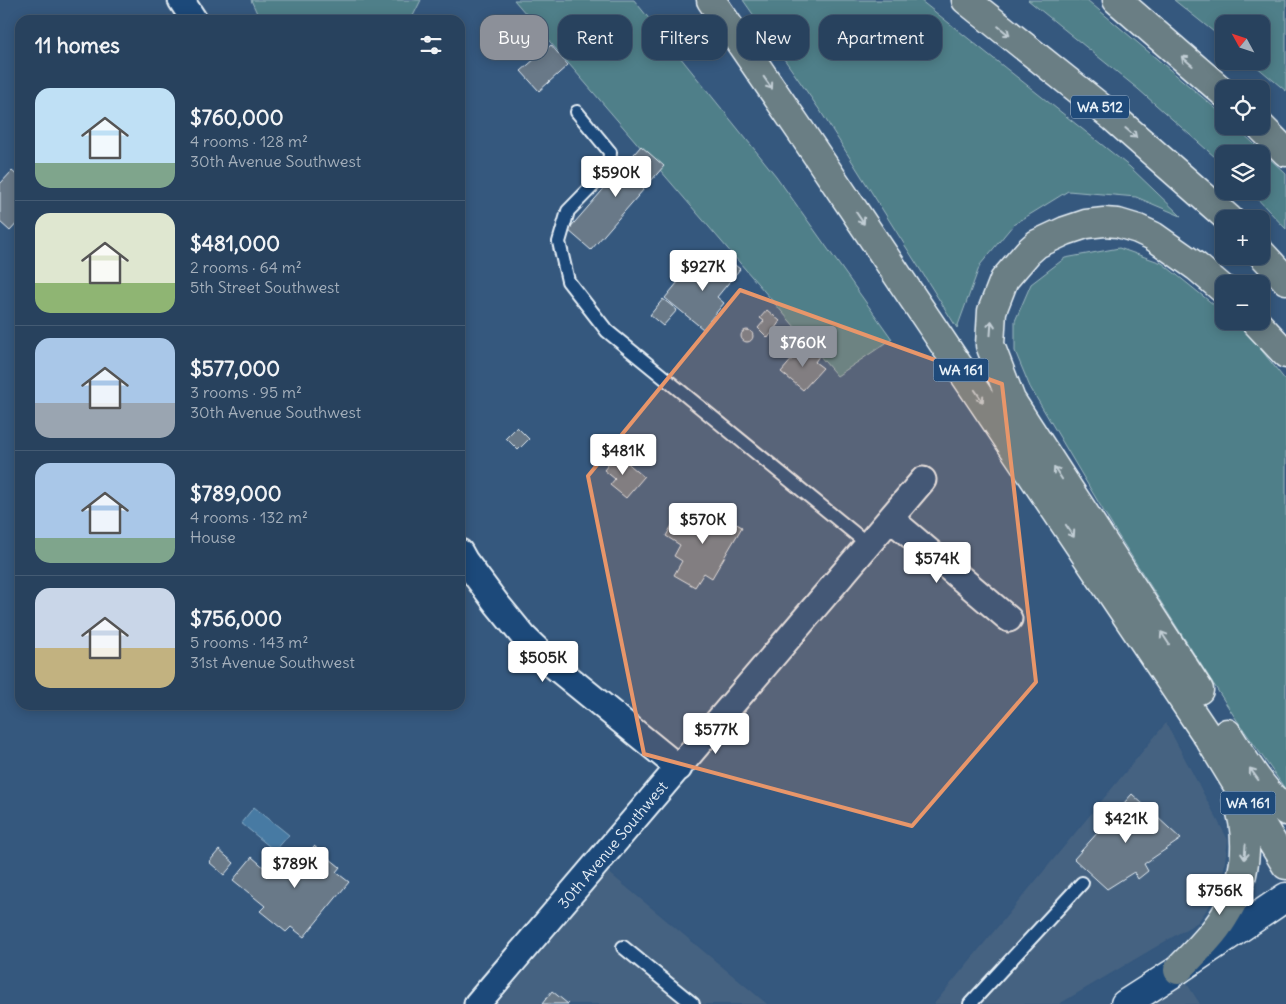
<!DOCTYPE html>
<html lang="en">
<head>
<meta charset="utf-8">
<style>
	body { margin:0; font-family:Delius,sans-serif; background:#344d67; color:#f1f3f6; height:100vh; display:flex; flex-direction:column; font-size:19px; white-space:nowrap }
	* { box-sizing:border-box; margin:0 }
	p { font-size:16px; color:#a5b0bc }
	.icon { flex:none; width:28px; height:28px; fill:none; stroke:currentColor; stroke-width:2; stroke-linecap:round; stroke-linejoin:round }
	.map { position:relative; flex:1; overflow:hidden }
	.panel { position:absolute; left:15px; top:15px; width:450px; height:695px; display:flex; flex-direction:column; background:#28425e; border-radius:15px; box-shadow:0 2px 12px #0003,0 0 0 1px #445b73 }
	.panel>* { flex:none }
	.guide { position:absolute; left:480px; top:15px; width:475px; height:45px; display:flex; gap:10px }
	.needle { width:32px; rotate:310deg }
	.fabs { position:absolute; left:1215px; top:15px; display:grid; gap:10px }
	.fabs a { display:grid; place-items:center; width:55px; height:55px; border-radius:10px; background:#28425e; box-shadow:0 2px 12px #0003,0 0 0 1px #445b73; font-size:25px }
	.price { position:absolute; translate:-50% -42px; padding:0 11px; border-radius:5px; background:#fff; color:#222; font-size:16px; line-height:32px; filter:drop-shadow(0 1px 2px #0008) }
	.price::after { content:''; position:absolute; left:50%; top:30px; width:15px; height:11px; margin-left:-8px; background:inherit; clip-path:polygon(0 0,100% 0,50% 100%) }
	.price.on { background:#8c9099; color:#fff }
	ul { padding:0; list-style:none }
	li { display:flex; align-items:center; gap:15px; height:125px; padding:0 20px }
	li+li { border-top:1px solid #445b73 }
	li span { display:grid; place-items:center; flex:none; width:140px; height:100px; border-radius:15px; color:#555 }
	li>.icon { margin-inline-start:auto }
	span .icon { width:60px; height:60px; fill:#fffc; stroke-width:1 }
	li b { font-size:21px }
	h2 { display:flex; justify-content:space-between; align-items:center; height:60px; padding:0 20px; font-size:21px }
	.pill { padding:0 18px; border-radius:15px; background:#28425e; box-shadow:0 2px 12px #0003,0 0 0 1px #445b73; font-size:18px; line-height:45px }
	.pill.on { background:#8c9099; color:#fff }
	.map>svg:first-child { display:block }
	.built { fill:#456281 }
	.green { fill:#507f89; stroke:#9cb8c0 }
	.water { fill:#467aa3; stroke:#87aac5 }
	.building { fill:#697988; stroke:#e8f1f8 }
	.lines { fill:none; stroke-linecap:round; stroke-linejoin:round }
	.lane-casing { stroke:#e8f1f8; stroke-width:16 }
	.street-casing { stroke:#e8f1f8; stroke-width:29 }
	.secondary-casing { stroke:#e8f1f8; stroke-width:31 }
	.highway-casing { stroke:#e8f1f8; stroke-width:31 }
	.lane { stroke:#1f4a7a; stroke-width:12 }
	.street { stroke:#1f4a7a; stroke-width:25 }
	.secondary { stroke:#1f4a7a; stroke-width:28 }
	.highway { stroke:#6b7e84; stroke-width:28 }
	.oneway { stroke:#c2ced5 }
	.marked { fill:#e8966a; fill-opacity:0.2; stroke:#e8966a; stroke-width:4; stroke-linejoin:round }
	.labels { text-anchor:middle; stroke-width:4; stroke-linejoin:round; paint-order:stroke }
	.shield { fill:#1f4a7a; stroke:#acbfd2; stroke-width:1 }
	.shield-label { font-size:14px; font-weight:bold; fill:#e8f1f8 }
	.street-label { font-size:15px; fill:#e8f1f8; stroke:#1f4a7a }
</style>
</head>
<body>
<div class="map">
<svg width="1286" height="1004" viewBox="0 0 1286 1004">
	<rect width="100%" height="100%" fill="#35587e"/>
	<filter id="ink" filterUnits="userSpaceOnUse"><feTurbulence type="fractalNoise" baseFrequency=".02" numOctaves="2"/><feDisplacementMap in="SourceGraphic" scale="10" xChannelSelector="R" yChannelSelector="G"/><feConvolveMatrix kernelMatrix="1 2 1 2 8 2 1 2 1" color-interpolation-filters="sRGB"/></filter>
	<g filter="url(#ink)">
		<path class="built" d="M1166,723L1228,840L1221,889L1198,922L1059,1004H934Z
			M608,872L767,1004H497Z
			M1178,970L1200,1004H1125Z"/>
		<path class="green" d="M251,0H421L411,20H260Z
			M514,0H634L776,176L892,339L837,376Z
			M743,0H920L1130,167L1181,216L1136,197L1068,191L1013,225L980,265L957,328L821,112Z
			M1028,0H1087L1214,107L1224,116V126H1235L1286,174V229L1250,191H1261V154H1224V165L1138,89Z
			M1174,0H1286V91L1250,61H1261V24H1224V40Z
			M1119,248L1162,263L1224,313V321H1234L1247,332L1286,381V790L1234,716L1116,532L1030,387L1015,351V321L1031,284L1065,258Z"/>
		<path class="water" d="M254,807L289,835L275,851L241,823Z"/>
		<path class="building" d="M551,45L568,65L539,91L521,71Z
			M641,146L664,166L591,250L568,230Z
			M12,171L20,178V220L10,231L0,222V184Z
			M721,254L740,269L717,297L724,303L703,329L665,298L686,272L698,282Z
			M663,299L677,310L663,326L650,315Z
			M767,310L780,321L768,338L758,328L764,321L760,318Z
			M741 336a6 6 0 1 1 12 0a6 6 0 1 1-12 0Z
			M806,345L819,356L815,362L823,368L803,390L781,372L800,350L801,351Z
			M517,427L529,439L518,450L506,438Z
			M617,454L644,477L626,498L610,485L615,479L604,470Z
			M703,505L742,527L712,578L704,573L695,587L674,575L682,561L674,556L680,545L666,536L675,520L689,529Z
			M1132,794L1181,839L1144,864L1148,871L1138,879L1134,872L1107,889L1074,859Z
			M314,846L340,867L336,872L349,882L304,937L291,927L286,932L260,911L265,906L233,880L252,857L275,877L298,849L306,856Z
			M219,850L234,863L224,875L209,862Z
			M552,991L568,1004H542Z"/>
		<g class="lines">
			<g class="lane-casing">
				<path id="lane" d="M577,112L610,152L609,169L568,211L559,242L568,281L607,331L869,545
					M623,947L693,1004
					M970,1004L1082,883"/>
			</g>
			<g class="street-casing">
				<path id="street" d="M181,0L194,20
					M891,519L1009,619
					M460,552L465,561L497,604L524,637L554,666L679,768
					M477,1004L923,480"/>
			</g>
			<g class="secondary-casing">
				<path id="secondary" d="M1125,1004L1178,970L1286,897"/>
			</g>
			<g class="highway-casing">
				<path id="highway" d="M711,0L802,133L1210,740L1286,865
					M966,0L1114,118L1229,219
					M1117,0L1224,93
					M1260,126L1286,152
					M1261,253L1286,280
					M1255,321L1286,354
					M1199,690L1011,400L990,345L992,311L1004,280L1028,252L1037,244L1065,231L1086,224L1104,222L1118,223L1138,229L1153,236L1197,267L1224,290
					M1227,733C1244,760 1261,789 1286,811
					M1178,970C1194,953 1212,937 1224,917C1247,881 1251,839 1237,799"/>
			</g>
			<use href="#lane" class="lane"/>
			<use href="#street" class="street"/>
			<use href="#secondary" class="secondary"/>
			<use href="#highway" class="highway"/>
		</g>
		<defs><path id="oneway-shaft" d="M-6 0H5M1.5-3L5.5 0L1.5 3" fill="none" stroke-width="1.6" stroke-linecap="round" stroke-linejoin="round" transform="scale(1.25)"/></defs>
		<g class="oneway">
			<use href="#oneway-shaft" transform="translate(1004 31) rotate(39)"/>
			<use href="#oneway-shaft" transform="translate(1187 61) rotate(-139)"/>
			<use href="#oneway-shaft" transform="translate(768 83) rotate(55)"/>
			<use href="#oneway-shaft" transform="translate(1131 133) rotate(41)"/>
			<use href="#oneway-shaft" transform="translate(860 218) rotate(56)"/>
			<use href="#oneway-shaft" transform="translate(991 328) rotate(-86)"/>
			<use href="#oneway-shaft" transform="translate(979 396) rotate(56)"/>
			<use href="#oneway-shaft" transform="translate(1058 473) rotate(-123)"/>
			<use href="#oneway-shaft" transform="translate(1070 531) rotate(56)"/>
			<use href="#oneway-shaft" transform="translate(1165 638) rotate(-123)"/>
			<use href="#oneway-shaft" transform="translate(1254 774) rotate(-126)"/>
			<use href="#oneway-shaft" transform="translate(1245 852) rotate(94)"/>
		</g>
	</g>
	<path class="marked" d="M740,290L1002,384L1036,682L912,826L644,754L588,476Z"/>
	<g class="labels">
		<g class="shield">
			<rect x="1071" y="95.5" width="58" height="23" rx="4"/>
			<rect x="933.5" y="358.5" width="55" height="23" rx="4"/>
			<rect x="1220.5" y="791.5" width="55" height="23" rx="4"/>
		</g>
		<g class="shield-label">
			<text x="1100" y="112">WA 512</text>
			<text x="961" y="375">WA 161</text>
			<text x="1248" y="808">WA 161</text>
		</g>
		<g class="street-label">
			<text transform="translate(613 845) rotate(-50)" y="5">30th Avenue Southwest</text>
		</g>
	</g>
</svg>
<div class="fabs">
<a><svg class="needle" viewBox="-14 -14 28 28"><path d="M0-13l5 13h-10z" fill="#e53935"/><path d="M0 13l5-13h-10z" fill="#a5b0bc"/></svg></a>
<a><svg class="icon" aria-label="locate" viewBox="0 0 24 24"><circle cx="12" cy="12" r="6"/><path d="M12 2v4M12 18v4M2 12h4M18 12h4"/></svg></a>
<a><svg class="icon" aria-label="layers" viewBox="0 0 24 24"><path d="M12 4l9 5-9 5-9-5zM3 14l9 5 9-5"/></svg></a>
<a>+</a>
<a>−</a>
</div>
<b class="price" style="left:616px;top:198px">$590K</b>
<b class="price" style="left:703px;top:292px">$927K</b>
<b class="price on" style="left:803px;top:368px">$760K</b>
<b class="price" style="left:623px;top:476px">$481K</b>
<b class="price" style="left:703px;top:545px">$570K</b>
<b class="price" style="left:937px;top:584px">$574K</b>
<b class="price" style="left:543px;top:683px">$505K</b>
<b class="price" style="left:716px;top:755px">$577K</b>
<b class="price" style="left:1126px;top:844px">$421K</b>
<b class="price" style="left:295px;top:889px">$789K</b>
<b class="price" style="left:1220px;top:916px">$756K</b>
<div class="guide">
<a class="pill on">Buy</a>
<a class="pill">Rent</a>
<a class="pill">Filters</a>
<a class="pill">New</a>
<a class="pill">Apartment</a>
</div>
<section class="panel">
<h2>11 homes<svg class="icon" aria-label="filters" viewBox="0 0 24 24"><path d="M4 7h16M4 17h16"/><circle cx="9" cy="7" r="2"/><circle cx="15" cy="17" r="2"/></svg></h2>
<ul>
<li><span style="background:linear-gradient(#bfe0f5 75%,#7fa58c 0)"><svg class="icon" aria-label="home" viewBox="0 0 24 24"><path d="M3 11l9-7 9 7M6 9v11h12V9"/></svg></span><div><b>$760,000</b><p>4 rooms · 128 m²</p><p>30th Avenue Southwest</p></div></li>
<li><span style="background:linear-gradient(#dfe7d0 70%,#8fb573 0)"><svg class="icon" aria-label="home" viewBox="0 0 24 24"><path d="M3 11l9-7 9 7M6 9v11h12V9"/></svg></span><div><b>$481,000</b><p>2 rooms · 64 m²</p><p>5th Street Southwest</p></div></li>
<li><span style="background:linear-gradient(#a9c7e8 65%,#9aa5b1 0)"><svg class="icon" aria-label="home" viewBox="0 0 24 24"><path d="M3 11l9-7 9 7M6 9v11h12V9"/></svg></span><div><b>$577,000</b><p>3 rooms · 95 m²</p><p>30th Avenue Southwest</p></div></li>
<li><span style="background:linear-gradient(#a9c7e8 75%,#7fa58c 0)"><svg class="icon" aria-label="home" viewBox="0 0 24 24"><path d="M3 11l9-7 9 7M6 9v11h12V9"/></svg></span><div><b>$789,000</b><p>4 rooms · 132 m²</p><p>House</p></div></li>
<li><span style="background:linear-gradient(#c9d6e8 60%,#c2b280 0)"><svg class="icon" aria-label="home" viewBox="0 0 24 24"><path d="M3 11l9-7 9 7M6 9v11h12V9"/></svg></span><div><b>$756,000</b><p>5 rooms · 143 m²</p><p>31st Avenue Southwest</p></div></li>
</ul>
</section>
</div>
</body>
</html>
